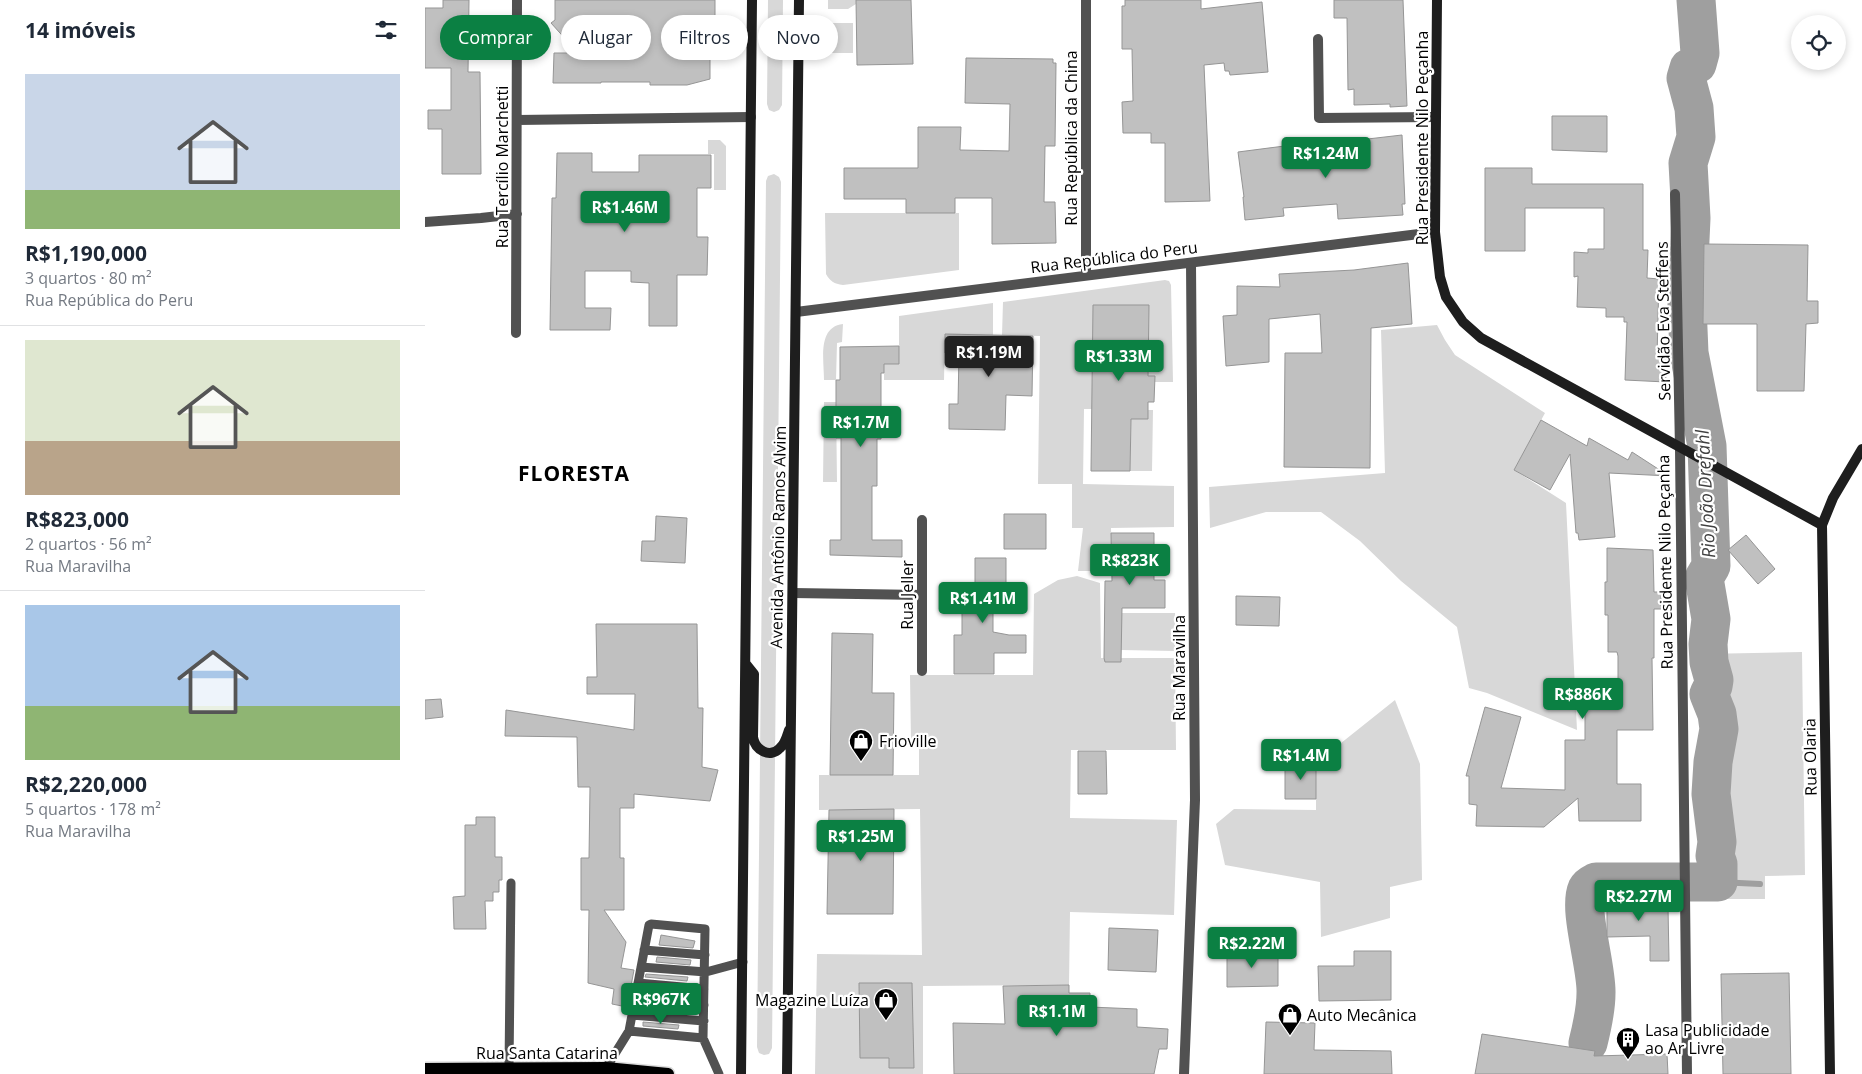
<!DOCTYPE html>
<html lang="pt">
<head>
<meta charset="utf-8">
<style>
	body { margin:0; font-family:"Open Sans",sans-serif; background:#f6f6f7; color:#1f2937; height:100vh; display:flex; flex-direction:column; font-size:19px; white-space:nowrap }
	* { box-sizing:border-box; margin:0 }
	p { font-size:16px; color:#747a83 }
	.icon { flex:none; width:28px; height:28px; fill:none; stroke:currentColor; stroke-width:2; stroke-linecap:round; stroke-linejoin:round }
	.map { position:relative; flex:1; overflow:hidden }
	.drawer { display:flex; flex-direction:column; background:#fff; width:425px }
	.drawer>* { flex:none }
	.top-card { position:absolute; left:15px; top:15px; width:475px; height:45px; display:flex; gap:10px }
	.buttons { position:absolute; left:1366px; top:15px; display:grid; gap:10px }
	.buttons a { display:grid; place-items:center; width:55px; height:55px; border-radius:50%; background:#fff; box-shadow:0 2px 8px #0003; font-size:25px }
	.price { position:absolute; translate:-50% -42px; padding:0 11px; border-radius:5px; background:#0b8043; color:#fff; font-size:16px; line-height:32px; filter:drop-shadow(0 1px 2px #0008) }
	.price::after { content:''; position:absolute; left:50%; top:30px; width:15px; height:11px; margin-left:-8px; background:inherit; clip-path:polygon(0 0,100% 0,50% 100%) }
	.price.active { background:#222; color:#fff }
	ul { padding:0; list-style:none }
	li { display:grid; align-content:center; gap:10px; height:265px; padding:0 25px }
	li+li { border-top:1px solid #e0e1e3 }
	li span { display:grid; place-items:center; height:155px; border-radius:0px; color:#555 }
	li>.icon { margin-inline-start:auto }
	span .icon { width:90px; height:90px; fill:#fffc; stroke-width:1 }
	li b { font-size:21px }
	h2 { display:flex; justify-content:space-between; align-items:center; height:60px; padding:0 25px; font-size:21px }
	.pill { padding:0 18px; border-radius:22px; background:#fff; box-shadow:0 2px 8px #0003; font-size:18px; line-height:45px }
	.pill.active { background:#0b8043; color:#fff }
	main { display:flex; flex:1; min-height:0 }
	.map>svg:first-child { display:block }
	.green { fill:#d8d8d8 }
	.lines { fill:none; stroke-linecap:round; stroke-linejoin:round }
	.stream { stroke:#9f9f9f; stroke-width:6 }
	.river { stroke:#9f9f9f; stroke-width:39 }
	.building { fill:#c0c0c0; stroke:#959595 }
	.primary-casing { stroke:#dbdbdb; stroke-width:15 }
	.lane { stroke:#515151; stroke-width:9 }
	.street { stroke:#515151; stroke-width:10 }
	.secondary { stroke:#1e1e1e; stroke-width:10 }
	.primary { stroke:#000; stroke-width:12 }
	.labels { text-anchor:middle; stroke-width:4.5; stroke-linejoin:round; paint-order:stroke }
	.street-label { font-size:16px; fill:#000; stroke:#fff }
	.poi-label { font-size:16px; fill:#000; stroke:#fff; text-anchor:start }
	.water-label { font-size:18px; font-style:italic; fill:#404040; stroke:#fff }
	.district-label { font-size:21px; font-weight:bold; letter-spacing:1px; fill:#000; stroke:#fff }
</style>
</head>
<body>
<main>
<section class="drawer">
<h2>14 imóveis<svg class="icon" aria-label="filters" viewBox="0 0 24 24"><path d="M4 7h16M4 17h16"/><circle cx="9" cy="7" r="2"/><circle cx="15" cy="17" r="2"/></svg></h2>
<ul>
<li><span style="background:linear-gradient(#c9d6e8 75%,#8fb573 0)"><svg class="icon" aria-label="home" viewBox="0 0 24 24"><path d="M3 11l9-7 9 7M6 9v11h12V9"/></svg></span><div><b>R$1,190,000</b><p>3 quartos · 80 m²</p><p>Rua República do Peru</p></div></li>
<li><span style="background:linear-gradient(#dfe7d0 65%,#b9a48a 0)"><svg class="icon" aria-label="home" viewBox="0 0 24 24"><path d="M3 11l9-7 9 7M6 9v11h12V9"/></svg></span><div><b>R$823,000</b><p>2 quartos · 56 m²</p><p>Rua Maravilha</p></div></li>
<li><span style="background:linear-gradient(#a9c7e8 65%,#8fb573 0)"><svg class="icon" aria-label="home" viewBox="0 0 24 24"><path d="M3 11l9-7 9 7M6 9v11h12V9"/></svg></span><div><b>R$2,220,000</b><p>5 quartos · 178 m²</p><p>Rua Maravilha</p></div></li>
</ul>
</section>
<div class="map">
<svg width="1437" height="1074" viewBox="0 0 1437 1074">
	<rect width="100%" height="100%" fill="#fff"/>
	<path class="green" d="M343,0H358L357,105L354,110L349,112L344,110L342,104Z
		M403,0H431V4L423,9H403Z
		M402,23H428V53H402Z
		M283,140H295L301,146V190H289V154H283Z
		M349,174L354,177L356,182L347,1048L344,1054L339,1055L334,1053L332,1047L341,181L343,176Z
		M400,213H534V270L418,285C409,284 405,281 401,274Z
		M740,280L744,281L746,285L748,382H706L724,343V305H668L667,409H659L658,484L749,486V527L686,528L687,575H678L670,571H653L658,528H647V484H613L615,336L577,335L578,302Z
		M568,303V335H520L519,380H459V364L474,363V316Z
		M418,324L417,342L412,343L411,380H399C399,360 392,327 418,324Z
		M1012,325L1020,340L1030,355L1120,413L1089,470L1141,503L1152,730L1062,693L1044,688L1032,627L976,581L935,541L896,512H841L785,528L784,487L960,473L956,330Z
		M399,402H411L412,482H398Z
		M723,410H728L727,471H705L706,419H723Z
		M652,576L675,583L676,658H750L751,750H646L645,818L752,820L749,915L645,912L644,985L498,986V1074H390L392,954L497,955L495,809L394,810V775H494V743H486L485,675H608L609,594L633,580Z
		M696,613H750V651L696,650Z
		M1377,652L1380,875L1340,876V899H1280L1277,654Z
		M970,700L995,764L997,880L965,887V918L896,937L895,882L800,865L791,824L809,809L891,810V763Z"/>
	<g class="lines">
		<path class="stream" d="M1293,882L1335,884"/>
		<path class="river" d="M1163,1043C1167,1027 1171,1009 1171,993C1172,967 1153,909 1162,889C1164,885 1167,884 1171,882H1293V864L1290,856L1292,842L1286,794L1288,762L1294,729L1292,714L1284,694L1288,686L1289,680L1284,662L1283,644L1286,619L1279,578L1286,566L1282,446L1264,353L1262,305L1266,218L1263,163L1271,137L1269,108L1261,78L1264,68L1272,64L1275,53L1271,0"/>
	</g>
	<path class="building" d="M18,0H44L43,72H55L56,174H17V129H3V110H26V68H0V8H18Z
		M130,0H290V37H285V79L262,85H225V82H176V83H128L129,53H153L126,23L130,20Z
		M431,0H486L488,64L432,65Z
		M700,0H776V9L837,2L843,72L805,75L804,71H800L799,63L779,65L785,201L740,202V143H726V133H698L697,102L708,101L707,49H697V6H700Z
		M909,0H978L982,106L965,107V104L929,105V89L923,90L922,18H909Z
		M541,58L628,59V63H631L630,146H620L619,202H630L631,243L567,244V198H530V213H481V199H419V168H493V127H536L535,150L584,151L585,104L540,103Z
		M1127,116H1182V152L1127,150Z
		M977,135L980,204H977L978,215L913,219L912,204L858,208L859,216L820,220L818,197H819L813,152L875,144V149L934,146V140Z
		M132,153H167V172H214V155H286V188H272V237H283L282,275H252V326H224V283L206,282V271H160V308H186L185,330H125L127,198H131Z
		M1060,168H1107V184H1218V250H1223L1222,278L1234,279L1232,357H1240L1241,382L1200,380L1202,322H1199V317H1181V308L1152,307L1153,276L1149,277V252L1163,253V249H1179V208H1100V251H1060Z
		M1279,244L1383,245L1382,301H1393V323L1381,324L1379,391H1332V324H1278Z
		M983,263L987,324L946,328L945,468L859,467L860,353H897L895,314L844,319V362L801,366L798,316L812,315V286L855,287L854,274L929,270Z
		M668,305H724L723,376H730L729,402H723V419H706L705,471H666Z
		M520,334L608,336L607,396L581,395L580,430L524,429V404H533L534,353H520Z
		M474,346V364H459V373H456V439H452V486H447V540H477V557L405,555V540H416V438H411V380H415V347Z
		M1116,420L1162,446L1164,438L1203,460L1207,452L1244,476L1184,473L1190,537L1154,540L1153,533H1151L1145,454L1125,490L1089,470Z
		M579,514H621V549H579Z
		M231,516L262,518L260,563L216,561L217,541H230Z
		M686,533H729V580H740V608H697L696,662H680L679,658L680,581H687Z
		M1321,535L1350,569L1333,584L1303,550Z
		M1182,548L1228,550L1229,592H1236V609H1229V658H1227L1228,730H1192V784H1216V821H1154L1153,798L1119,827L1051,826L1052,805L1044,804V776H1041L1060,707L1096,717L1076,788L1140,790V740H1160V703H1193V656L1192,652H1183V615H1180V582H1182Z
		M550,558H581V583H568V632L584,635H601V653H569V674H529V635H537V598H542V595H550Z
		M811,596L855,597L854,626L811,625Z
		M171,624H272L273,708H278L277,767L293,770L285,801L209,794V808H195V858H199V910H179L201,942L196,968L209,970L202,1007L187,1004L189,989L163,983L164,910H156V858H164L165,787H153L152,737L80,736L81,710L209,730L210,694H162V677H172Z
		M407,633L448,634L447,693H469L468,775H405Z
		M16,699L18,717L0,719V700Z
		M653,751H681L682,794H653Z
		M860,763H891V799H860Z
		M469,809L468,914H402L404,810Z
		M51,817H70V857H77V880H74V892H68V901H60L61,929H29L28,897L40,896V825H51Z
		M1225,893V908L1243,907L1244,961H1225V936L1182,937V894Z
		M684,928L733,930L731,972L683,970Z
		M236,935L270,941L268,948L234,945Z
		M805,950L853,952V986L802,987V952H805Z
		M929,951H966V1000L894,1001L893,966H929Z
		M232,957L266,960L265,965L231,962Z
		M1364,973L1366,1074H1298L1296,974Z
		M221,974L263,977L262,981L220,977Z
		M434,983H487L489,1068H464V1058H435Z
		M644,985V993H665V1007L712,1009V1027L743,1029L742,1049H734L729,1074H529L528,1023L580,1024L578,986Z
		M218,990L260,994L259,997L217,993Z
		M215,1006L257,1009L256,1013L219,1010L215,1009Z
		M218,1022L254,1025L253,1029L218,1026Z
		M841,1022L890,1023L889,1050L966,1051L967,1074H839Z
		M1057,1034L1170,1051L1169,1056L1242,1054L1243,1074H1050Z"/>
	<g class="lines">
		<g class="primary-casing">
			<path id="primary" d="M0,1069L181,1068L243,1074"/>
		</g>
		<path class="lane" d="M219,950L280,955
			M216,967L281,972L318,962
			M213,983L279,989
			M210,999L279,1005
			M207,1015L279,1021
			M204,1031L278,1038
			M84,1068L86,883
			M181,1068L204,1031L224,925L226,924L280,929L278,1038L294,1074"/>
		<path class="street" d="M661,0V275
			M893,39L894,118L1011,117
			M92,120L326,117
			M1250,194L1255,449L1262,1074
			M0,222L56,218L92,214
			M371,312L1010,232
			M91,333L92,0
			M368,593L497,595
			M497,671V520
			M759,1074L770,800L766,263"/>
		<path class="secondary" d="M1012,0L1010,232L1015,277L1021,297L1038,322L1056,338L1397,525
			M321,664L329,674L328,737C330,750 345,759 355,748C360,744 362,736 364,730
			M316,1074L327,0
			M362,1074L374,0
			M1405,1074L1397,525L1408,498L1437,449"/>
		<use href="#primary" class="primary"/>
	</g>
	<defs>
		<g id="shop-pin" transform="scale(1.25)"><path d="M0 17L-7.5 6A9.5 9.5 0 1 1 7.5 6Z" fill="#000" stroke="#fff"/><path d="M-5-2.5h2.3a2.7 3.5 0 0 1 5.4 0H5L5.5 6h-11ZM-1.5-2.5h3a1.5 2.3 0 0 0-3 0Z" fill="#fff"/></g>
		<g id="building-pin" transform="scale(1.25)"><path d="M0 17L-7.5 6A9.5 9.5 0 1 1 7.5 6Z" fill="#000" stroke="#fff"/><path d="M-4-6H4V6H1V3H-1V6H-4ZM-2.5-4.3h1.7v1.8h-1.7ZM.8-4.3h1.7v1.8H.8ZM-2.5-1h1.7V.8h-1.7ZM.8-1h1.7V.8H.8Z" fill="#fff"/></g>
	</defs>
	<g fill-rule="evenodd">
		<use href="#shop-pin" x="436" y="741"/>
		<use href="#shop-pin" x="461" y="1000"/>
		<use href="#shop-pin" x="865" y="1015"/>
		<use href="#building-pin" x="1203" y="1039"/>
	</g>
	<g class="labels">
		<g class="street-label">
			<text transform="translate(646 138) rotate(-90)" y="6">Rua República da China</text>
			<text transform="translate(997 138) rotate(-90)" y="6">Rua Presidente Nilo Peçanha</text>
			<text transform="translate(77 167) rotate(-90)" y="6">Rua Tercílio Marchetti</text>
			<text transform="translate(689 257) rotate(-7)" y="6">Rua República do Peru</text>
			<text transform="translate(1238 321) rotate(-91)" y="6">Servidão Eva Steffens</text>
			<text transform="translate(353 537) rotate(-89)" y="6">Avenida Antônio Ramos Alvim</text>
			<text transform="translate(1240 562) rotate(-91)" y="6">Rua Presidente Nilo Peçanha</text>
			<text transform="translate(482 595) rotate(-90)" y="6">Rua Jeller</text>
			<text transform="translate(754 668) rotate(-90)" y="6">Rua Maravilha</text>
			<text transform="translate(1385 757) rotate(-91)" y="6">Rua Olaria</text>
			<text x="122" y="1059">Rua Santa Catarina</text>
		</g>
		<g class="poi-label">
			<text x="454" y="747">Frioville</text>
			<text x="444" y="1006" text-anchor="end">Magazine Luíza</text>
			<text x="882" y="1021">Auto Mecânica</text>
			<text x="1220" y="1036">Lasa Publicidade<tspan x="1220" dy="18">ao Ar Livre</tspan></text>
		</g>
		<g class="water-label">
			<text transform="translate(1281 494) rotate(-93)" y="6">Rio João Drefahl</text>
		</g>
		<g class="district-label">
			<text x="149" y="481">FLORESTA</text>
		</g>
	</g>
</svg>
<div class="buttons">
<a><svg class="icon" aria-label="locate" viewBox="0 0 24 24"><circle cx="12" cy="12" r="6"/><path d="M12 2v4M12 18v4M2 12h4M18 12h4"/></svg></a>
</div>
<b class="price" style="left:901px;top:179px">R$1.24M</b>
<b class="price" style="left:200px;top:233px">R$1.46M</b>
<b class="price active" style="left:564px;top:378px">R$1.19M</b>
<b class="price" style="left:694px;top:382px">R$1.33M</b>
<b class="price" style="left:436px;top:448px">R$1.7M</b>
<b class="price" style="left:705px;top:586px">R$823K</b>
<b class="price" style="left:558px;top:624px">R$1.41M</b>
<b class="price" style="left:1158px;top:720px">R$886K</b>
<b class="price" style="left:876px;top:781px">R$1.4M</b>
<b class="price" style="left:436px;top:862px">R$1.25M</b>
<b class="price" style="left:1214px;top:922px">R$2.27M</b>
<b class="price" style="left:827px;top:969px">R$2.22M</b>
<b class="price" style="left:236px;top:1025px">R$967K</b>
<b class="price" style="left:632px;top:1037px">R$1.1M</b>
<div class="top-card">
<a class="pill active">Comprar</a>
<a class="pill">Alugar</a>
<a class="pill">Filtros</a>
<a class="pill">Novo</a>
</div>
</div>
</main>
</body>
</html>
